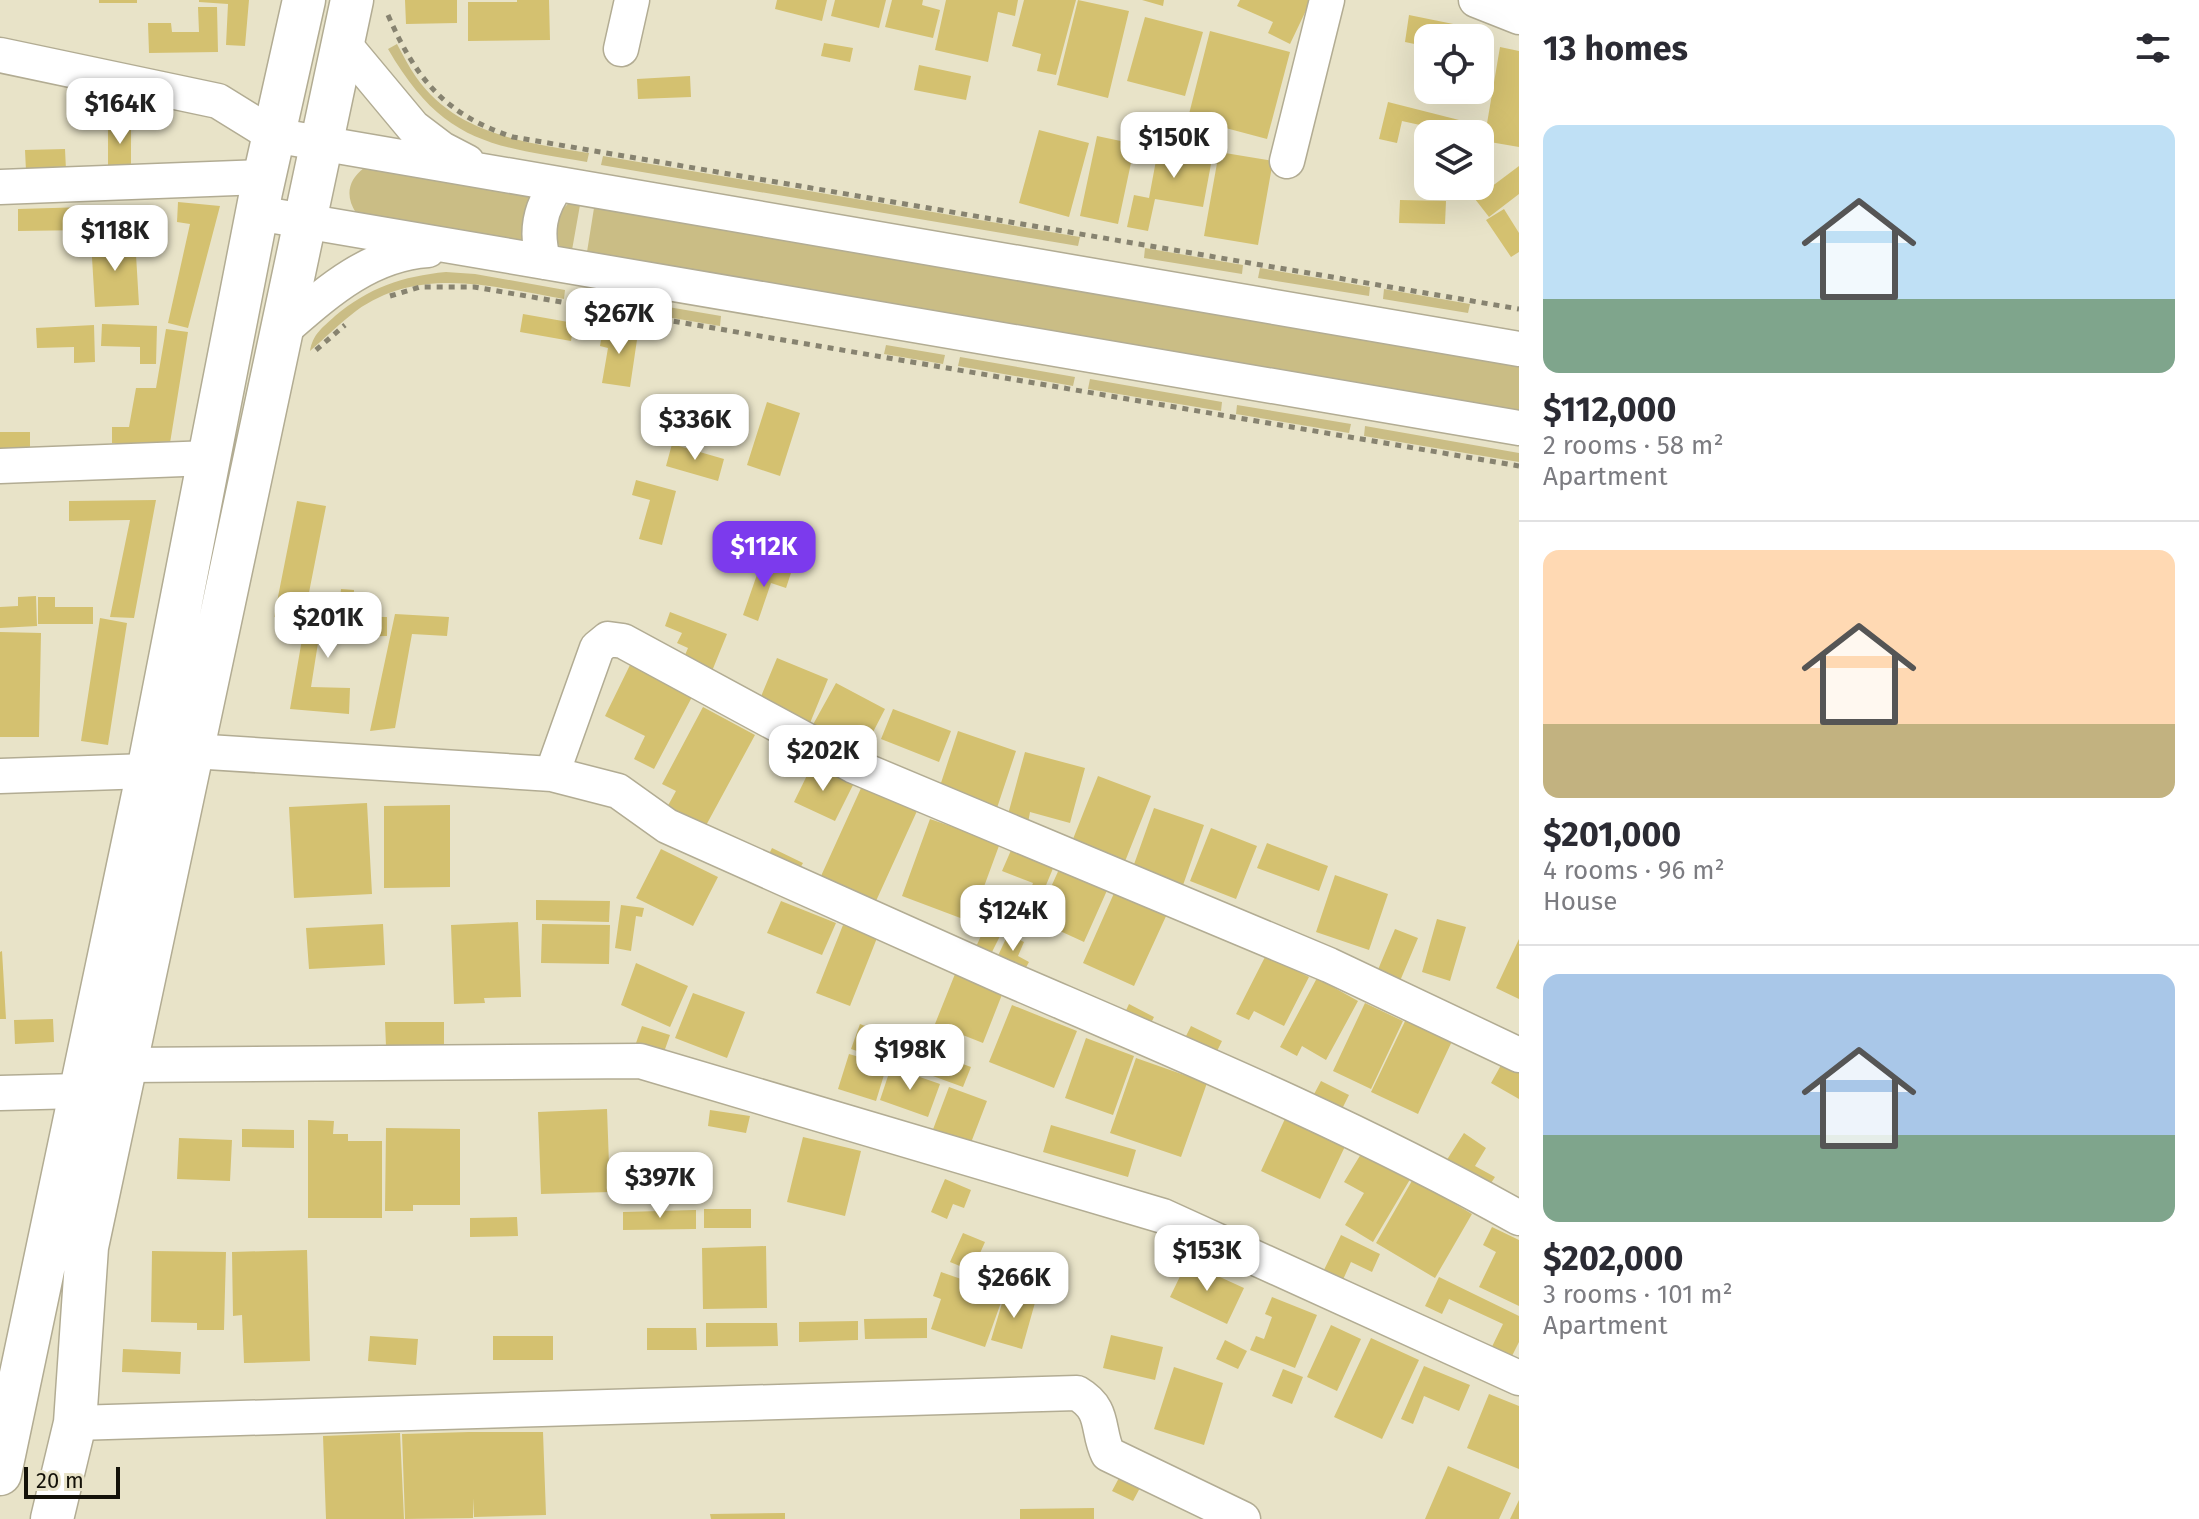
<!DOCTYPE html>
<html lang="en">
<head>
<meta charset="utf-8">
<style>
	body { margin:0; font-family:"Fira Sans",sans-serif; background:#f2f2f3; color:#2b2b33; height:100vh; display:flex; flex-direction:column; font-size:30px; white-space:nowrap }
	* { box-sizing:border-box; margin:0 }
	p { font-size:26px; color:#7c7c81 }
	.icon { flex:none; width:44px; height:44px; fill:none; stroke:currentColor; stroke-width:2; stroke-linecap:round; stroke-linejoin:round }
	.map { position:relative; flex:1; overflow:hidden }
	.side { display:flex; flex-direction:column; background:#fff; width:680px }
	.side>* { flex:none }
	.controls { position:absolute; left:1414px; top:24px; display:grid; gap:16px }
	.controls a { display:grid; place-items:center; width:80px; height:80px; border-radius:16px; background:#fff; box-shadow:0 8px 32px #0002; font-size:40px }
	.scale { position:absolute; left:24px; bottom:20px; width:96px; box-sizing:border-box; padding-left:8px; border:4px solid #141209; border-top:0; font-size:22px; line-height:28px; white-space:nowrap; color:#141209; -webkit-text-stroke:6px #e8e3c8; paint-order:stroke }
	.price { position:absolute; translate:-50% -68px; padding:0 18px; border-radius:16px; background:#fff; color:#222; font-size:26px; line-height:52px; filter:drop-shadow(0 2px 4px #0008) }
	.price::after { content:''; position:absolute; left:50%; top:48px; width:24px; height:18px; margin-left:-12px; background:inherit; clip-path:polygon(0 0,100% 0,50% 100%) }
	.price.active { background:#7c3aed; color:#fff }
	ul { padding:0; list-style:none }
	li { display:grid; align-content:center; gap:16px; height:424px; padding:0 24px }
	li+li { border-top:2px solid #e1e1e2 }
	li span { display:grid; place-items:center; height:248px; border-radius:16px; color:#555 }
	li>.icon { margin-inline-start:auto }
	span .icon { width:144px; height:144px; fill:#fffc; stroke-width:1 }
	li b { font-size:34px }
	h2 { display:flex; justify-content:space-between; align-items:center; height:96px; padding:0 24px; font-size:34px }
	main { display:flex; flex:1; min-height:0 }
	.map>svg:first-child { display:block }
	.green { fill:#cabd85 }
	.building { fill:#d4c170 }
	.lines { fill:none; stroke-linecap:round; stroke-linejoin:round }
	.minor-casing { stroke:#b2ac93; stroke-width:37 }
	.tertiary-casing { stroke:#b2ac93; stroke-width:45 }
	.path { stroke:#878370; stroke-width:5; stroke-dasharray:6 6; stroke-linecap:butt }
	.minor { stroke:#fff; stroke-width:34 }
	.tertiary { stroke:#fff; stroke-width:42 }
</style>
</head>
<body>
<main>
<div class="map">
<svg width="1519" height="1519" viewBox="0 0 1519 1519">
	<rect width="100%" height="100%" fill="#e8e3c8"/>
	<path class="green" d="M397,44C403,55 409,67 416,77C457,135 524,142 589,153L587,162C489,146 442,142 388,49Z
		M603,156L1080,237L1078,246L601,165Z
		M364,168L533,197L525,242L356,213C345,196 348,180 364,168Z
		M569,203L580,205L572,250L561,248L556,241V215Z
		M594,208L1519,366V412L587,252Z
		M1145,248L1243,265L1242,274L1144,258Z
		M1260,268L1370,287L1369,296L1258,278Z
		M446,272L475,274L565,290L564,299C494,287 420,265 356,311C340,323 325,338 310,351C313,334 322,328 335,316C368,288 403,276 446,272Z
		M1384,289L1470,304L1468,313L1383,299Z
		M580,292L721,316L720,326L578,302Z
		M886,345L945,355L943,364L884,354Z
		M960,357L1075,377L1073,386L958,366Z
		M1090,379L1222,402L1221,411L1088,389Z
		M1237,405L1351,424L1349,433L1236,414Z
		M1365,426L1519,453V462L1364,436Z"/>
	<path class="building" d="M99,0H137V3H99Z
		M199,0H249L245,46L226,45L228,4L199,2Z
		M405,0H457V23L406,24Z
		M517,0H549L550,40L468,41V2H517Z
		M777,0H827L822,21L775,9Z
		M835,0H886L879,28L831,16Z
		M892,0H923L922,5L940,10L933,38L885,27Z
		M946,0H1018L1015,16L998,12L988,62L935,50Z
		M1024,0H1076L1056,75L1037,71L1041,54L1012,46Z
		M1078,0L1129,11L1108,98L1057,85Z
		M1142,0H1164L1163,6Z
		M1240,0H1311L1290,44L1268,33L1273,22L1237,6Z
		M198,7H217L218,52L149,53L148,23H171L172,32H199Z
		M1409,15L1468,27L1466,38H1428L1425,39L1424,46L1405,42Z
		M1145,17L1203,32L1185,96L1127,81Z
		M1210,31L1290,52L1267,139L1188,118Z
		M824,43L853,48L850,62L821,56Z
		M1500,47L1519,51V147L1484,141Z
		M919,65L971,76L966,100L914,90Z
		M690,76L691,97L638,99L637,79Z
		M1388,102L1463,121L1460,134H1447V131L1402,121L1397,143L1379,139Z
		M108,121H131V172H108Z
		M1039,130L1089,143L1069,217L1019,203Z
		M1097,136L1135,144L1118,224L1080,216Z
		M1160,139L1214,148L1203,207L1155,199L1148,231L1127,227L1134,195L1149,198Z
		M65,149L66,170L26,171L25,150Z
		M1219,152L1273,161L1258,245L1204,236Z
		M1519,166V194L1489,217L1475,199Z
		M1400,200L1446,201L1445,224L1399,223Z
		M178,202L220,206L188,328L168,323L190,224L177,222Z
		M87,207V230L18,231V209Z
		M1504,209L1519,233V252L1511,257L1486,220Z
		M135,238L139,305L95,307L91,241Z
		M523,314L574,323L571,341L520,332Z
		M102,324L157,326L156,364H140V347L101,346Z
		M94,325L95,362L74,363V347L37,348L36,328Z
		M603,328L638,333L630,387L602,383L608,348L600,346Z
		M166,329L188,332L170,443H112V427H129L136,388H156Z
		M767,402L800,413L780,476L747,465Z
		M0,432H30V453L0,454Z
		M672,444L724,459L718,481L666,466Z
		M636,480L676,491L662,545L639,539L650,500L632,495Z
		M156,500L134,618L110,617L130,520L69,521V501Z
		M297,501L326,506L303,623L274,617Z
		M761,563L791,573L786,588L771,583L758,621L743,615Z
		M341,589L354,590L353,615L313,613L314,598L340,599Z
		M36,596L37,626L0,628V607L18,606V597Z
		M38,597H55V607H93V624H38Z
		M670,612L727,634L708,681L679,669L688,648L677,643L682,633L665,626Z
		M395,614L449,617L447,636L412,634L395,728L370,731Z
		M306,616L387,617V636L345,637L344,642L318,643L311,687L350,688L349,714L290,709Z
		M100,618L127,623L108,745L81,741Z
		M0,632L41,633L39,737H0Z
		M777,658L828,679L808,728L757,706Z
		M630,665L692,697L654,769L634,759L645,736L605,716Z
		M836,683L885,709L860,757L810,730Z
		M703,707L755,735L703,831L665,811L676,791L662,784Z
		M893,709L951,731L939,762L881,739Z
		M958,731L1016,751L997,808L939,789Z
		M1025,752L1085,768L1070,823L1030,812L1028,823L1007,818Z
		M812,765L853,785L835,821L794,802Z
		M1098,776L1151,796L1122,869L1091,858L1095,848L1073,839Z
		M862,786L917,811L876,901L821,876Z
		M367,803L372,894L294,898L289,807Z
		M450,805V887L384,888V806Z
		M1154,808L1204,825L1182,888L1132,870Z
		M930,819L1000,843L971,922L902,896Z
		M1211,828L1257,846L1236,899L1190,881Z
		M1267,843L1328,866L1319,891L1257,868Z
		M772,848L803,863L794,879L764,864Z
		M1012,848L1054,866L1039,902L1028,897L1033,883L1002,871Z
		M661,849L718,877L693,926L636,898Z
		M1061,865L1109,886L1084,942L1036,920Z
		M1335,875L1388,894L1369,950L1316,932Z
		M1115,891L1167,914L1134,986L1083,963Z
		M536,900L610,901L609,922L536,920Z
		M781,901L836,923L822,955L767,933Z
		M621,905L644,908L642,917L636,916L631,951L615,948Z
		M1437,919L1466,927L1450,981L1422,972Z
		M518,922L521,997L484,998L485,1003L454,1004L451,925Z
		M383,924L385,965L309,969L306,928Z
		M542,924L610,925L609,964L541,963Z
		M843,925L877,938L850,1006L816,993Z
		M985,927L1001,934L990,956L975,949Z
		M1395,929L1418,938L1400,981L1377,972Z
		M1008,934L1024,942L1018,956L1029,962L1024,971L997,958Z
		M1519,939V999L1496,988Z
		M2,951L6,1019H0V952Z
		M1266,955L1309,977L1284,1026L1254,1011L1249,1020L1236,1014Z
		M636,963L688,986L670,1027L621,1005Z
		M957,969L1005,987L983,1043L935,1024Z
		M1317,978L1358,1001L1326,1060L1302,1046L1297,1056L1280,1047Z
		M693,993L745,1012L727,1058L675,1038Z
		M1365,1003L1403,1021L1371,1089L1333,1071Z
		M1129,1004L1154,1017L1147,1031L1122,1019Z
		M1012,1005L1077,1031L1054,1088L989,1062Z
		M1408,1015L1454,1037L1418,1114L1371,1092Z
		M53,1019L54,1042L15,1044L14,1020Z
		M385,1022H444V1045L386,1046Z
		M860,1024L878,1031L874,1041L910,1054L905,1067L851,1049Z
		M642,1026L670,1035L664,1052L636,1043Z
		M1191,1026L1222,1041L1215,1055L1184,1040Z
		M1086,1038L1134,1056L1113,1115L1065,1098Z
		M919,1048L971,1067L963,1087L911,1068Z
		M849,1054L887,1065L876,1101L838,1089Z
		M1136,1058L1207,1083L1181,1157L1110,1133Z
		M1505,1058L1519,1066V1099L1491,1083Z
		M891,1067L940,1084L928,1117L880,1100Z
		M1321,1081L1349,1095L1340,1113L1312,1098Z
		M949,1087L987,1101L967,1153L929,1140Z
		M607,1109L610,1192L541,1194L538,1112Z
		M710,1110L750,1116L746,1133L708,1126Z
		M1289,1110L1349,1138L1320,1199L1261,1171Z
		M308,1120L334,1121L333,1134H348V1141H382V1218H308Z
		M1051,1125L1136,1150L1128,1177L1043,1152Z
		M386,1128L460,1129V1205H413V1211H385Z
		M242,1129L294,1130V1148L242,1147Z
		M1464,1133L1486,1148L1475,1166L1495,1177L1483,1195L1441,1169Z
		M803,1137L861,1151L845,1216L787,1202Z
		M179,1138L232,1140L230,1181L177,1179Z
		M1364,1149L1412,1176L1373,1242L1345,1225L1364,1193L1344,1182Z
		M945,1179L971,1190L964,1208L953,1204L947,1219L931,1212Z
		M1413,1179L1472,1214L1435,1278L1376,1243Z
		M704,1209H751V1228H704Z
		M696,1210V1229L623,1230V1212Z
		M517,1217L518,1236L470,1237V1218Z
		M1492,1227L1519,1240V1306L1479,1287L1496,1252L1483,1245Z
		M963,1233L985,1242L972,1271L950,1262Z
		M1341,1235L1380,1254L1372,1272L1351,1262L1341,1284L1322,1274Z
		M766,1246L767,1308L703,1309L702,1248Z
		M307,1250L310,1361L244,1363L242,1315L233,1316L232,1252Z
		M152,1251L226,1252L224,1330H197V1323L151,1322Z
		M1187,1262L1244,1288L1227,1324L1170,1297Z
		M941,1272L1004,1294L985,1347L931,1329L941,1299L933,1296Z
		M1439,1277L1519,1316V1342L1506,1368L1486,1359L1503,1324L1449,1299L1442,1314L1425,1306Z
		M1006,1290L1036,1299L1022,1349L991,1340Z
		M1272,1297L1317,1315L1295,1368L1250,1350L1256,1336L1264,1339L1272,1317L1265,1314Z
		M927,1318V1338L865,1339L864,1319Z
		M858,1321V1340L799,1342V1322Z
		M706,1323H777L778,1346L706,1347Z
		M1331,1325L1361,1339L1337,1391L1307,1377Z
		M647,1328H696L697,1350H647Z
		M1111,1335L1163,1347L1155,1380L1103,1368Z
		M370,1336L418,1339L416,1365L368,1361Z
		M493,1336H553V1360H493Z
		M1371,1338L1419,1360L1382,1439L1334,1417Z
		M1225,1340L1247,1351L1238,1369L1216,1359Z
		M123,1349L181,1352L180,1374L122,1372Z
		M1424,1366L1470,1385L1459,1411L1424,1396L1413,1424L1401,1419Z
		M1174,1367L1223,1383L1204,1445L1154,1429Z
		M1283,1369L1303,1377L1292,1404L1272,1396Z
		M1489,1394L1519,1406V1469L1467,1448Z
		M469,1432H543L546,1515L474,1517L473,1498V1518L405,1519L402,1434Z
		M400,1433L404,1519H326L323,1436Z
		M1448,1466L1511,1493L1499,1519H1425Z
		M1120,1476L1141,1486L1133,1501L1112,1491Z
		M1519,1500V1519H1510Z
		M1094,1508V1519H1020V1509Z
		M785,1513V1519H711L710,1514Z"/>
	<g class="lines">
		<g class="minor-casing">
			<path id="minor" d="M1476,0L1519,17
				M343,43L413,127L442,149L467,162
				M621,49L632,0
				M0,55L218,101L273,135L1519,349
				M1287,161L1327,0
				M0,187L264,177
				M257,213L1519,428
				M544,262C535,233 539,208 558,184
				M282,331C326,293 368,254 428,250
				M0,466L210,458
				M192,751L552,774L618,791L667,826C780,876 892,927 1004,977C1180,1053 1352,1124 1519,1218
				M552,774L597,648L608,639L623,641L854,766L1329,965L1519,1055
				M0,776L148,771
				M126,1065L640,1061L1163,1216L1519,1378
				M0,1093L79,1091
				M75,1423L1077,1393C1106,1410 1096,1429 1108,1454L1243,1519"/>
		</g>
		<g class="tertiary-casing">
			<path id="tertiary" d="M0,1474L148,771L261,192L304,0
				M52,1519L75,1423L87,1247L352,0"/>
		</g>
		<path class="path" d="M388,15C416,79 445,115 513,137L1519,309
			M390,296L420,287H474L1519,466
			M316,350L345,325"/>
		<use href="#minor" class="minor"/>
		<use href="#tertiary" class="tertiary"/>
	</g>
</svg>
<div class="controls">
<a><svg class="icon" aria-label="locate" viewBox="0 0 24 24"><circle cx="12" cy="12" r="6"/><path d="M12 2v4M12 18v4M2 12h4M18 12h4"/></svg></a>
<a><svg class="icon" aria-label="layers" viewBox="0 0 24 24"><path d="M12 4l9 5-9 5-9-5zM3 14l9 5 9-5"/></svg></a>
</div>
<div class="scale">20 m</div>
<b class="price" style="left:120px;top:146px">$164K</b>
<b class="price" style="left:1174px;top:180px">$150K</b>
<b class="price" style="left:115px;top:273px">$118K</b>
<b class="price" style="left:619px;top:356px">$267K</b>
<b class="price" style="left:695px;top:462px">$336K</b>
<b class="price active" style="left:764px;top:589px">$112K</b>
<b class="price" style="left:328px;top:660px">$201K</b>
<b class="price" style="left:823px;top:793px">$202K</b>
<b class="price" style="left:1013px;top:953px">$124K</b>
<b class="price" style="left:910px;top:1092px">$198K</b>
<b class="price" style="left:660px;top:1220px">$397K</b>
<b class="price" style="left:1207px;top:1293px">$153K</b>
<b class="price" style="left:1014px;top:1320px">$266K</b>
</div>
<section class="side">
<h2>13 homes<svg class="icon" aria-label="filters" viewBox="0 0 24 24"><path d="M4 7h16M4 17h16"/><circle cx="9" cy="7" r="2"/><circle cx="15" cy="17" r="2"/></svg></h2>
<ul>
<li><span style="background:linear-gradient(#bfe0f5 70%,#7fa58c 0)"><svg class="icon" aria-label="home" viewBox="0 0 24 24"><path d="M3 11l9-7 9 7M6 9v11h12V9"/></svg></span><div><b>$112,000</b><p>2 rooms · 58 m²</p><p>Apartment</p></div></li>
<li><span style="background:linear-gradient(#ffd9b3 70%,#c2b280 0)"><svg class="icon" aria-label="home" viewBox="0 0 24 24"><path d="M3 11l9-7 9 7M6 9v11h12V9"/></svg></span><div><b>$201,000</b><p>4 rooms · 96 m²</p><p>House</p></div></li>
<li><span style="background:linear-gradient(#a9c7e8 65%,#7fa58c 0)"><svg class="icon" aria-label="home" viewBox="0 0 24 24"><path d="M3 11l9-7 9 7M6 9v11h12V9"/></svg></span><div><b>$202,000</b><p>3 rooms · 101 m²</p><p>Apartment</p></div></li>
</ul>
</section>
</main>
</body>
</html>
